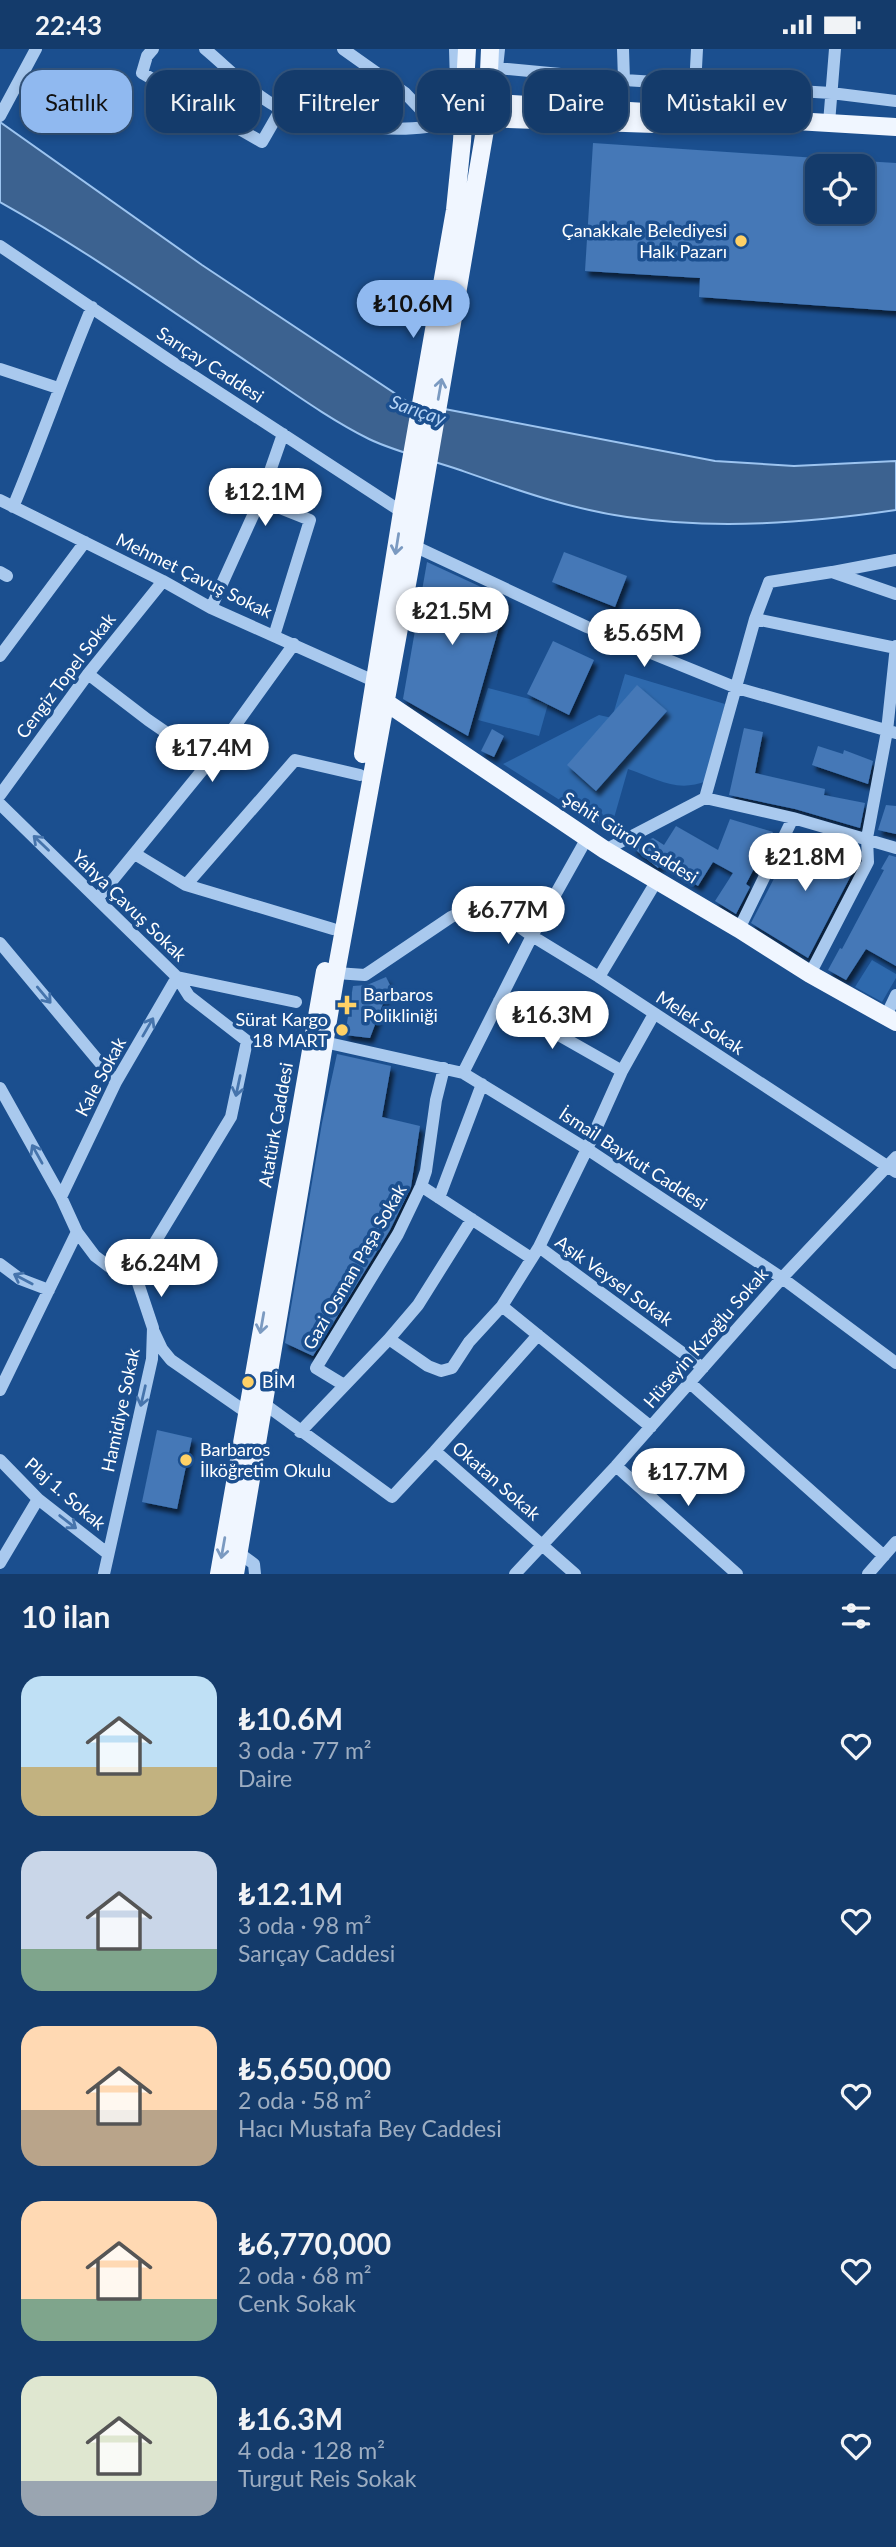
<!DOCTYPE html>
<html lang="tr">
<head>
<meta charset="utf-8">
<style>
	body { margin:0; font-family:Lato,sans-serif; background:#214673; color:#f1f3f6; height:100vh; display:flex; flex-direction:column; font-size:26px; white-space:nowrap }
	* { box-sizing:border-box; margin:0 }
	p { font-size:23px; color:#9dadc1 }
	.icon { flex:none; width:38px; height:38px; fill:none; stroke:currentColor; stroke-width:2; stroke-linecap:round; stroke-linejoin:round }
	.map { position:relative; height:1525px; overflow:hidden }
	.panel { display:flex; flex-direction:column; background:#143b6b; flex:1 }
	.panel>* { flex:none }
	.banner { position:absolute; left:21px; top:21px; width:854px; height:63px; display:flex; gap:14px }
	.controls { position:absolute; left:805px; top:105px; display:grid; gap:14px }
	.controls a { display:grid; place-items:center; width:70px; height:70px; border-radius:14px; background:#143b6b; box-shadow:0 4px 10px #0003,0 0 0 2px #33557e; font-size:35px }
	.price { position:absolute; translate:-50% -60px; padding:0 16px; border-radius:24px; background:#fff; color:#222; font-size:23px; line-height:46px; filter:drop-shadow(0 2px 4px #0008) }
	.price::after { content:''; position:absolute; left:50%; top:42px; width:21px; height:16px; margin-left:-10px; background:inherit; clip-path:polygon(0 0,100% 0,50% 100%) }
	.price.selected { background:#90b9f0; color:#111 }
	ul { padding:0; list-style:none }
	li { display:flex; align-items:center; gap:21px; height:175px; padding:0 21px }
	li span { display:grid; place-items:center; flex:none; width:196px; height:140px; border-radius:21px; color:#555 }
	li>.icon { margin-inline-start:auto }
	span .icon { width:84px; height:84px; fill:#fffc; stroke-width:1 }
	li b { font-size:30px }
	h2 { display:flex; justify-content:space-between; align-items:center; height:84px; padding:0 21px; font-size:30px }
	.pill { padding:0 24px; border-radius:21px; background:#143b6b; box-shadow:0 4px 10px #0003,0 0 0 2px #33557e; font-size:24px; line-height:63px }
	.pill.selected { background:#90b9f0; color:#111 }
	.status { display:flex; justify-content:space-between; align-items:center; height:49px; padding:0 35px; background:#143b6b; direction:ltr }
	.status svg { height:19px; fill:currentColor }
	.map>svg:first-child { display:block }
	.green { fill:#2e69ad }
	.water { fill:#3c6290; stroke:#9cc4f0; stroke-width:2 }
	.building { fill:#4478b7; filter:url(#shadow) }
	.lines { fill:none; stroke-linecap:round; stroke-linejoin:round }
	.minor { stroke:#a9c9ee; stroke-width:12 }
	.major { stroke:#f0f6ff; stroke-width:18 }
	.oneway { stroke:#7b9ac1 }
	.oneway2 { stroke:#4674ac }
	.poi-dot { fill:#ffd166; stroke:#1b4f8f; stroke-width:2.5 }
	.labels { text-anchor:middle; stroke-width:7; stroke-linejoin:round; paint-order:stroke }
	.poi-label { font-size:18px; fill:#fff; stroke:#1b4f8f; text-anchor:start }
	.street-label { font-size:18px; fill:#fff; stroke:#1b4f8f }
	.water-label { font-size:19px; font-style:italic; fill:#b5d3f5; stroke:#1b4f8f }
</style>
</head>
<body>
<div class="status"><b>22:43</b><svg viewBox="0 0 49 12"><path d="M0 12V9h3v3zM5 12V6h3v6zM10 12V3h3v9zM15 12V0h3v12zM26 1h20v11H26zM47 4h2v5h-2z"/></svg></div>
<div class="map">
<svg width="896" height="1525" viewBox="0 0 896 1525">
	<defs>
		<filter id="shadow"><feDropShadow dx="3.5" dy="5.5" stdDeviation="2" flood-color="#0009"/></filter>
	</defs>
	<rect width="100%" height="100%" fill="#1b4f8f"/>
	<path class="green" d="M625,625L725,655L707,732C676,744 658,730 628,720L610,783L503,715L599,666L612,669Z
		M488,639L548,655L539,687L478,671Z
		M872,911L896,925V929L882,953L855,938Z"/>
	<path class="water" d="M0,73L202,216L408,353L715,412L794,417L896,412V461C807,474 717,481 627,468C570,460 514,440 460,421C431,411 396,403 369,390C327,369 288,340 249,314C167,259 86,201 0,153Z"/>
	<path class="building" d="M593,94L817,109V163H863V112L896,114V262L699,248L700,229L585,222Z
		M564,503L627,527L615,558L552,533Z
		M427,513L507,550L468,687L403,650Z
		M553,592L594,611L569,666L527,645Z
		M637,636L667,662L596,742L567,716Z
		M744,679L763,683L755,724L825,740L824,746L865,754L860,779L795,760L729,746Z
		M492,680L504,687L494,708L481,702Z
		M818,697L843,705L844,701L873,712L868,735L812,716Z
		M886,756L896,757V785L878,781Z
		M730,770L773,783L746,835L750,838L736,865L715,852L733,824L713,813L698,837L662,814L658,819L632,798L653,789L664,796L676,777L718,801Z
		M797,785L823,795L825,793L859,803V811L808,909L751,874Z
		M889,806L896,808V917L866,900L846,931L828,921L840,899L842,900L884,821L881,820Z
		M386,928L390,936L370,989L345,986L353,937L367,936Z
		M337,1005L391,1017L382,1068L420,1077L411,1138L390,1181L313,1307L285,1294L322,1074Z
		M157,1381L192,1389L177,1460L142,1453Z"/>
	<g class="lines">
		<path class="minor" d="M153,0L147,7L142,24L262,93L281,60
			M205,0C229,20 253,46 281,60C314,76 390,83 426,78C438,76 450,70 463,69
			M343,0L405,44L424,64L426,78
			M455,0L456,34L463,46
			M623,0L624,31
			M497,19L624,31L831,44L896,52
			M494,25L497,19L499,0
			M424,64L463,53
			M0,67L36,0
			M829,74L835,0
			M693,76L697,0
			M0,197L169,311L402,463
			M0,320L58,339
			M0,451L163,532L211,559L374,632L377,639
			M260,451L310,471L274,587
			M13,458C41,392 64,324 92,258
			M414,497L587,578L737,639L896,684
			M0,523L7,527
			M833,523L896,511
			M211,559L260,451L283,385
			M755,570L896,599
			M0,607L85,493
			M88,625L148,671L209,713
			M0,746L88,625L163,532
			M705,749L755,570L769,533L832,523L896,545
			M0,755L177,928L189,947L247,992L231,1068L143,1213L137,1231L153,1279L152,1310L104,1525
			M605,801L705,749L793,769L896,799
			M135,805L186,836L333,880
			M186,836L295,711L360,726
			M98,849L209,713L294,595
			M739,880L793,769
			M0,894L116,1033
			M336,924L365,926L451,868L474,858L496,861L532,887L599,928L896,1123
			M810,925L868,813L867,789L887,682L896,597
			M177,928L296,953
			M599,928L656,833
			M499,952L622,1022
			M886,967L896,946
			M324,993L463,1024L587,1100L782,1229L896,1314
			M463,1024L532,887L587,789
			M0,1039L61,1148L77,1183L95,1207L115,1222L137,1231
			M421,1137L531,1209
			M61,1148L116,1033L177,928
			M439,1149L482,1035
			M539,1198L703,1319
			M0,1215L20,1230L49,1241
			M502,1257L651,1378
			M154,1283L162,1300L171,1311L246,1363
			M389,1290L428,1317L441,1322L452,1319L469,1293L502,1257L539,1198L587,1100L622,1022L654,965
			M690,1334L884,1507
			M344,1336L316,1319L398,1185L421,1137L426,1122L436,1051L444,1019
			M0,1341L77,1183
			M263,1354L392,1448L435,1402L575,1525
			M300,1383L389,1290L418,1256L472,1170
			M435,1402L538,1286
			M0,1411L38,1450L107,1504
			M616,1417L737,1525
			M239,1504L254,1515L255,1525
			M0,1514L38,1450
			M515,1525L616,1417L782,1229L896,1108
			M868,1525L896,1493"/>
		<path class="major" d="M477,53L896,78
			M477,69L655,75
			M384,652L605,801L739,880L810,925L896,973
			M363,705L402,463L455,161L462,92L467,0
			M219,1525L325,922
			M235,1525L336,924L414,497L487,69L490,0"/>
	</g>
	<defs><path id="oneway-shaft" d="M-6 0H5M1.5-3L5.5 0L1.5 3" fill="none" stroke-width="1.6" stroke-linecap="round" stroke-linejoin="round" transform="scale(1.75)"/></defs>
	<g class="oneway">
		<use href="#oneway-shaft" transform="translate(440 340) rotate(-80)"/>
		<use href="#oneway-shaft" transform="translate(397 495) rotate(99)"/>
		<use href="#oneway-shaft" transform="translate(262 1274) rotate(100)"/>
		<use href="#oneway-shaft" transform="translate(223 1499) rotate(100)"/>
	</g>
	<g class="oneway2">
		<use href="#oneway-shaft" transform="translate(41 794) rotate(-136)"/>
		<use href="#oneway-shaft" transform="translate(44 946) rotate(50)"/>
		<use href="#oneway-shaft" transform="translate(148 978) rotate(-60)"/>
		<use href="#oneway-shaft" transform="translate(238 1037) rotate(102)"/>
		<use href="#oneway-shaft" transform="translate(37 1105) rotate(-119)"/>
		<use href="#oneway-shaft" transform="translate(23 1230) rotate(-152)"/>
		<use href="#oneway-shaft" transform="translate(143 1347) rotate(103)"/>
		<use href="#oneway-shaft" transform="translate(68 1473) rotate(38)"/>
	</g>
	<g class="poi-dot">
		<circle cx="741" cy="192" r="7"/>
		<path d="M343.5 945.5h7v7h7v7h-7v7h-7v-7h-7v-7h7z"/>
		<circle cx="342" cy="981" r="7"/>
		<circle cx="248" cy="1333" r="7"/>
		<circle cx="186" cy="1411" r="7"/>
	</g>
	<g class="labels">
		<g class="poi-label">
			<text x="727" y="188" text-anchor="end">Çanakkale Belediyesi<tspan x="727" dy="21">Halk Pazarı</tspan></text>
			<text x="363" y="952">Barbaros<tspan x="363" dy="21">Polikliniği</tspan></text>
			<text x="328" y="977" text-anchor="end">Sürat Kargo<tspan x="328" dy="21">18 MART</tspan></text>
			<text x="262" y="1339">BİM</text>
			<text x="200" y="1407">Barbaros<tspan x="200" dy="21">İlköğretim Okulu</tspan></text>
		</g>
		<g class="street-label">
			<text transform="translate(210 316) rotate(33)" y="6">Sarıçay Caddesi</text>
			<text transform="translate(194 527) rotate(26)" y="6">Mehmet Çavuş Sokak</text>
			<text transform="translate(66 627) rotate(-53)" y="6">Cengiz Topel Sokak</text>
			<text transform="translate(630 789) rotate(32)" y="6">Şehit Gürol Caddesi</text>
			<text transform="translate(129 857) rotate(44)" y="6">Yahya Çavuş Sokak</text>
			<text transform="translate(700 974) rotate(33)" y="6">Melek Sokak</text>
			<text transform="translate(101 1028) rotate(-62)" y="6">Kale Sokak</text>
			<text transform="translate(276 1076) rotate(-80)" y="6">Atatürk Caddesi</text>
			<text transform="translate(633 1110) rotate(33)" y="6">İsmail Baykut Caddesi</text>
			<text transform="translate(355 1218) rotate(-60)" y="6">Gazi Osman Paşa Sokak</text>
			<text transform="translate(614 1232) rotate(36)" y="6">Aşık Veysel Sokak</text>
			<text transform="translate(706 1289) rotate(-49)" y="6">Hüseyin Kızoğlu Sokak</text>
			<text transform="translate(121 1361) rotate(-78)" y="6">Hamidiye Sokak</text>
			<text transform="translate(496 1432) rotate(41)" y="6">Okatan Sokak</text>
			<text transform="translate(65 1445) rotate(41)" y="6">Plaj 1. Sokak</text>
		</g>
		<g class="water-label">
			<text transform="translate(418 361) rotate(19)" y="7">Sarıçay</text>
		</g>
	</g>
</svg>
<div class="controls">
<a><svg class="icon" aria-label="locate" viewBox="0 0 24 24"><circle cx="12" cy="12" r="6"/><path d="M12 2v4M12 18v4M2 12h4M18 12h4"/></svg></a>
</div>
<b class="price selected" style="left:413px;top:291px">₺10.6M</b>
<b class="price" style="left:265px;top:479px">₺12.1M</b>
<b class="price" style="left:452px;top:598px">₺21.5M</b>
<b class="price" style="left:644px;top:620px">₺5.65M</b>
<b class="price" style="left:212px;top:735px">₺17.4M</b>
<b class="price" style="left:805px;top:844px">₺21.8M</b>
<b class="price" style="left:508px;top:897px">₺6.77M</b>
<b class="price" style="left:552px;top:1002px">₺16.3M</b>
<b class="price" style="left:161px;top:1250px">₺6.24M</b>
<b class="price" style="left:688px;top:1459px">₺17.7M</b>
<div class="banner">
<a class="pill selected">Satılık</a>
<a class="pill">Kiralık</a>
<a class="pill">Filtreler</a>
<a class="pill">Yeni</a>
<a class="pill">Daire</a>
<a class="pill">Müstakil ev</a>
</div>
</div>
<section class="panel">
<h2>10 ilan<svg class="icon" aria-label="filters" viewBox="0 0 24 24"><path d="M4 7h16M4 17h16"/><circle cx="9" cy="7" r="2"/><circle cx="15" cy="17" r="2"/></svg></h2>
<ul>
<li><span style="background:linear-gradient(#bfe0f5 65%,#c2b280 0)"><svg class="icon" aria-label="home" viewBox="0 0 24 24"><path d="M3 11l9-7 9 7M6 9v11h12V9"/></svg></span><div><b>₺10.6M</b><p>3 oda · 77 m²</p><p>Daire</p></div><svg class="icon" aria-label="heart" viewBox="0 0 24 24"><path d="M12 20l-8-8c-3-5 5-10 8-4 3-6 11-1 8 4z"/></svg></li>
<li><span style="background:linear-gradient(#c9d6e8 70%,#7fa58c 0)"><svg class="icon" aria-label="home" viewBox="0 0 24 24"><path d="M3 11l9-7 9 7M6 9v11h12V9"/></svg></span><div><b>₺12.1M</b><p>3 oda · 98 m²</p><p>Sarıçay Caddesi</p></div><svg class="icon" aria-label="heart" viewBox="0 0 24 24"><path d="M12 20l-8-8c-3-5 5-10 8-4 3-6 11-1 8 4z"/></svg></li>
<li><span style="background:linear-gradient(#ffd9b3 60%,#b9a48a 0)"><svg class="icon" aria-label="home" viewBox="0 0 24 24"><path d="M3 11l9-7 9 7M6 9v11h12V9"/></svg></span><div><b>₺5,650,000</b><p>2 oda · 58 m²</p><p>Hacı Mustafa Bey Caddesi</p></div><svg class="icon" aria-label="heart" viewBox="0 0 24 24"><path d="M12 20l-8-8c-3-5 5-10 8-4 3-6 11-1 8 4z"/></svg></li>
<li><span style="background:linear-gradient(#ffd9b3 70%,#7fa58c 0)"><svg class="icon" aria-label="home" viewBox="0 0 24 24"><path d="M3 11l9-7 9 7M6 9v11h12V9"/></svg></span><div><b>₺6,770,000</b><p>2 oda · 68 m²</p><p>Cenk Sokak</p></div><svg class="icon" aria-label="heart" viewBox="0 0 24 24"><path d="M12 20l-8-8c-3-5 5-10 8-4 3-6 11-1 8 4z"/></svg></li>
<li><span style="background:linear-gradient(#dfe7d0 75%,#9aa5b1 0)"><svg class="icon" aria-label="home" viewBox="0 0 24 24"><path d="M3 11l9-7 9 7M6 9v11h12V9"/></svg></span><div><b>₺16.3M</b><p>4 oda · 128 m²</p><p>Turgut Reis Sokak</p></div><svg class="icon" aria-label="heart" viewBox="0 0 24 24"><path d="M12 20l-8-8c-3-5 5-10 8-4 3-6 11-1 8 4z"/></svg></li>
</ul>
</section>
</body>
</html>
